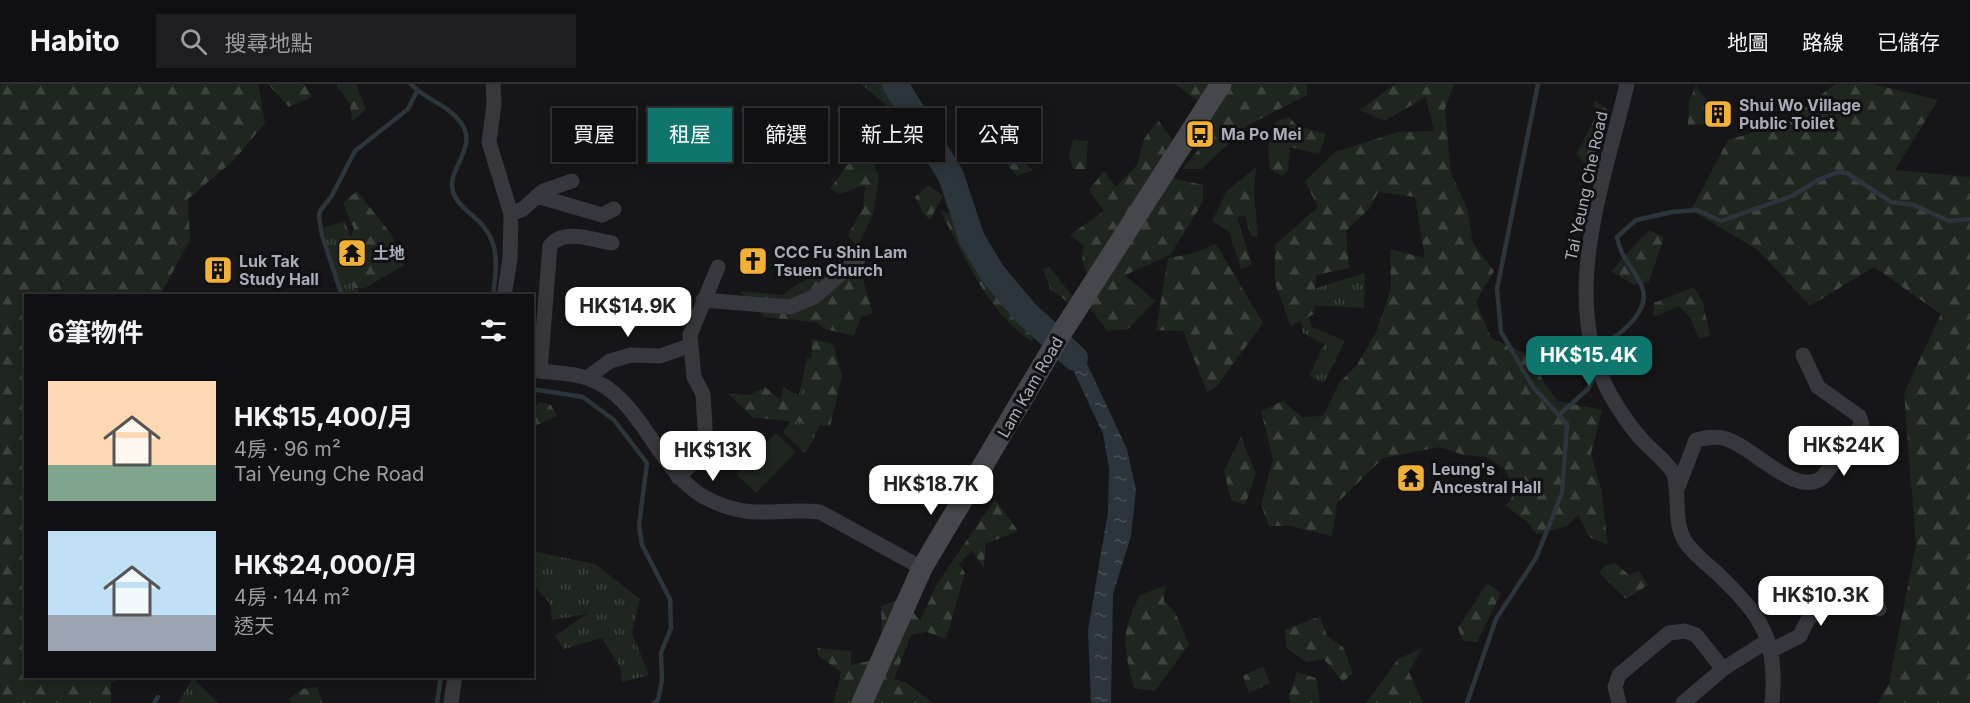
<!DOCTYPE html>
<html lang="zh-TW">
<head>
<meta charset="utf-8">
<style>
	body { margin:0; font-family:Inter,"Noto Sans TC",sans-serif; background:#1e1e20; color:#f1f3f6; height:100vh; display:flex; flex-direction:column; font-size:22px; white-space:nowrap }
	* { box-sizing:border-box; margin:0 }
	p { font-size:20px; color:#9c9d9f }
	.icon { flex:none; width:33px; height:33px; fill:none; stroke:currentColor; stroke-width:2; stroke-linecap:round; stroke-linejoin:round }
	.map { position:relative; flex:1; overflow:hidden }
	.side { position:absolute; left:24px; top:210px; width:510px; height:384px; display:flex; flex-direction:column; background:#101012; border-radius:0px; box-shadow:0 3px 15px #0003,0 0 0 2px #303032 }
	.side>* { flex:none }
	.top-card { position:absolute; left:552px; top:24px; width:570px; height:54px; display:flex; gap:12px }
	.price { position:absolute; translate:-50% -51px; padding:0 14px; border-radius:12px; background:#fff; color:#222; font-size:20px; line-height:39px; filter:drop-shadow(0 2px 3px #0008) }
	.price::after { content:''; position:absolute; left:50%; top:36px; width:18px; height:14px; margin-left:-9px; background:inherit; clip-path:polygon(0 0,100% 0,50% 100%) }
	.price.current { background:#0f766e; color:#fff }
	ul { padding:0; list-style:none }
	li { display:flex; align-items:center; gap:18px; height:150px; padding:0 24px }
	li span { display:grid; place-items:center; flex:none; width:168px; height:120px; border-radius:0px; color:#555 }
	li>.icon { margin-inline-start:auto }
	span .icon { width:72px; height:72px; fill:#fffc; stroke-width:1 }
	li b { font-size:26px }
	h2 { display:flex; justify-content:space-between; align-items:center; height:72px; padding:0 24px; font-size:26px }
	.pill { padding:0 21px; border-radius:0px; background:#101012; box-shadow:0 3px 15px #0003,0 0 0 2px #303032; font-size:21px; line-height:54px }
	.pill.current { background:#0f766e; color:#fff }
	header { display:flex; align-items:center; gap:36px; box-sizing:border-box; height:84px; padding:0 30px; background:#101012; border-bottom:2px solid #303032 }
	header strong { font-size:28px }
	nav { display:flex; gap:33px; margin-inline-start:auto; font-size:21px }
	.search { width:420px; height:54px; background:#1e1e20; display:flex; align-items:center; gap:15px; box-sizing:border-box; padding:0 21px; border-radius:0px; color:#9c9d9f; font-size:22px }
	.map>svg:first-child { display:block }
	.grass { fill:url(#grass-tufts) }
	.forest { fill:url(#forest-firs) }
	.pitch { fill:#1e261f }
	.water { fill:url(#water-ripples) }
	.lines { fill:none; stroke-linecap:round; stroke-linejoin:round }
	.stream { stroke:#2c353c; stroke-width:4.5 }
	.river { stroke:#2c353c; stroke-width:26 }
	.street { stroke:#37383d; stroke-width:15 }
	.secondary { stroke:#45474d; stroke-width:21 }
	.labels { text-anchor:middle; stroke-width:6; stroke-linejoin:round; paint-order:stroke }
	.poi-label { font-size:16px; font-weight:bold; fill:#a8adb8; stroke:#111113; text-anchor:start }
	.street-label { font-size:16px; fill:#a8adb8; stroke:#111113 }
</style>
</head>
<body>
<header>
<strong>Habito</strong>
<div class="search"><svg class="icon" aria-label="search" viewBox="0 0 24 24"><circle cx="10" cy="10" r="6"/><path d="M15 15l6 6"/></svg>搜尋地點</div>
<nav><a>地圖</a><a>路線</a><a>已儲存</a></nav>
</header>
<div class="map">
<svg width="1970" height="619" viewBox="0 0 1970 619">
	<defs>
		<pattern id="grass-tufts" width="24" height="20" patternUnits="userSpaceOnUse" patternTransform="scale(1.5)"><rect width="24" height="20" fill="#1e261f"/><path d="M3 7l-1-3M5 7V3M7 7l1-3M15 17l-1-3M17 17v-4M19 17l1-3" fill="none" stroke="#3c433d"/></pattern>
		<pattern id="forest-firs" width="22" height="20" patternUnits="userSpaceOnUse" patternTransform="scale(1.5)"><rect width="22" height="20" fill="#1e261f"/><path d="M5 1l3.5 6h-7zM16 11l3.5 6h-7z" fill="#3c433d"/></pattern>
		<pattern id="water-ripples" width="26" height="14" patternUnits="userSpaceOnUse" patternTransform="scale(1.5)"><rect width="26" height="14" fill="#2c353c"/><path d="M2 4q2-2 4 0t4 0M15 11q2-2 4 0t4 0" fill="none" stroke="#485056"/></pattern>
	</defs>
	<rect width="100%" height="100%" fill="#161618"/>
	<path class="grass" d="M345,137L360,184L357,211H342L323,144Z
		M1365,189L1364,224L1306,221L1312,243L1345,257L1324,299L1309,292L1324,260L1303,249L1297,210Z
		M807,274L830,276C826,315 828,335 805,369L783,348L795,330Z
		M532,467L595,480L640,515L632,549L649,591L622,598L620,583L602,554L564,565L555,552L587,530L552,536L550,520L533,500Z
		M193,594L218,619H178Z"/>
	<path class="forest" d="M0,0H258L265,39L233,77L188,115L190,156L160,211L26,212V592L126,593L111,599V619H0Z
		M268,0H304L312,13L289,23Z
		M336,0H356L366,26L352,37L350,20Z
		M861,0H891L897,17L889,23Z
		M1175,0H1307V11L1247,42L1202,85H1183L1211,50L1197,16Z
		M1395,0H1454L1445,25L1451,89L1467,124L1473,159L1494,187L1476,217L1491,254L1531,272L1544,298L1558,317L1602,326L1591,370L1601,404L1608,461L1589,453L1578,431L1567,442L1537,450L1525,436L1506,422L1516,407L1504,384L1486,373L1463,371L1440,363L1383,374L1337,419L1332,452L1290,442H1269L1261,420L1273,375L1261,327L1283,317L1302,333L1323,332L1339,299L1357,281L1377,246L1391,204L1390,165L1425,174L1415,113L1378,108L1369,125L1346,147L1349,184L1316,191L1314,230L1291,242L1275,199V161L1318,123L1305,97L1335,68L1398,48L1434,47L1426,13L1384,37L1360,26Z
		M1835,0H1872L1938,16L1895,86L1970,93V619H1878L1889,599L1916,460L1904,309L1941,230L1874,183L1810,222L1758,166L1691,126L1728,56L1787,38Z
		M1696,1L1702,11L1710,18L1707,40L1688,41L1689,18Z
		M1594,16L1609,27L1595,79H1584L1577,69L1596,32Z
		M1289,33L1297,42L1326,50L1319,70L1290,63L1288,87L1282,92L1270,85L1268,64L1276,37Z
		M1158,36L1172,55L1161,81L1176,95L1203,101V118L1170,171L1125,191L1155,217L1128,245L1107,247L1086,218L1088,192L1082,177L1084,162L1070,151L1104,127L1089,106L1104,87L1116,103L1137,81L1144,55Z
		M991,46L1016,63L1028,57L1034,62L1018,73L1033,86L1017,92L993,64Z
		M1073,56L1088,57L1086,85H1073L1069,71Z
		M855,70L870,72L879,93L873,130L857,163L848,151L863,124L865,101L840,110L830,105Z
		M1256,83L1254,108L1258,153L1251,152L1245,132L1237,133L1252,181L1241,185L1229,148L1212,137L1227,107Z
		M929,101L943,112L930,136L923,129L915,113Z
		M357,107L391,150L404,181L365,204H353L341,175L354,145L343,119Z
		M940,126L954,131L964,160L1037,251L1031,257C987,227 964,172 940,126Z
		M1649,146L1664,153L1649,198L1634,201L1611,187Z
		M1216,160L1263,239L1217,302L1207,308L1183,247L1156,246L1168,174L1191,170Z
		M836,182L863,196L873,229L861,233L854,252L825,245L816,238L764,233L739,207L783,211L796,201Z
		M1049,182L1075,216L1072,221L1051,206L1043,185Z
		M1694,203L1703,219L1710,252L1699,254L1690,234L1679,222L1653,233L1654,219Z
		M812,255L833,260L842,292L830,342L752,333L729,310L749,311L765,303L781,317L783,303L807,316L811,299Z
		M539,318L551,321L557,332L535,342L533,326Z
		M1241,353L1256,390L1245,421L1231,416L1224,387Z
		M995,415L1018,447L985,460L984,484L972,467L959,480L965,489L946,555L927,548L911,551L894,595L905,598L933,619H834L841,588L818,571L817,564L851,567V581L870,577L882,559L881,522L898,516L910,524L920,537L937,500Z
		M1615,479L1629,491L1639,487L1648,501L1626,515L1599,489L1604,482Z
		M1487,499L1501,509L1477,558L1463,557L1458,544Z
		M1165,502L1164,518L1174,526L1189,560L1155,607L1134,604C1124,563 1119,550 1140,511Z
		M1320,532L1327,552L1343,563L1353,589L1343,598L1324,575L1307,578L1287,565L1285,546Z
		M1422,564L1409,588L1423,619H1366L1398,575Z
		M1263,582L1270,599L1249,609L1243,592Z
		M1297,588L1316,594L1320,619H1291L1289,612Z
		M317,603L323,619H291L289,615L302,605Z"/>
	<path class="pitch" d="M776,349L796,368L756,409L736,390Z"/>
	<path class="water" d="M1072,261L1081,267L1127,365L1136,406L1131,452L1113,510L1111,619H1091L1088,546L1108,428L1109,384L1103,350L1068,275L1066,266Z"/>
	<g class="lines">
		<path class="stream" d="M411,0C425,16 448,20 461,39C479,63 446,85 453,108C456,118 466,126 473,132C501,155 497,179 493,212
			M342,212L322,151L319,133L320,127L331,113L355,67L408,25L417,7
			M1601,274L1605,258C1622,250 1651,226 1642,203C1635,184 1621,176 1617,153L1636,136L1672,128L1697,126L1721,137L1792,112L1818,96L1838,88L1847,89L1891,118L1914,121L1949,137L1970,135
			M532,305L583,313L614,336L647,379L639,441L642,461L670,515L671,544L661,569L662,596L658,616L654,619
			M1559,331L1588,305L1596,290
			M154,619L158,613
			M437,619L441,592
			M1467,619L1496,535L1536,474L1562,409L1567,340L1533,303L1501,248L1497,205L1538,0"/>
		<path class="river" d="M895,0L951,92L972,155L993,190L1026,229L1075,274"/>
		<path class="street" d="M493,0L494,20L489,58L511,130L510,175L504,212
			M1627,0C1604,99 1557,216 1611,312C1621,329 1632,346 1646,360C1656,370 1667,378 1674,390C1680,412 1673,438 1685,457C1693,470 1707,480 1718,490C1762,533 1778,555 1772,619
			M537,112L602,131L614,125
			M511,130L523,125L543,107L572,97
			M703,216L790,223L814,213L858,175
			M532,286C550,289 570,288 587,294C644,312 657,393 712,417C756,437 779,423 820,428L922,484
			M540,287L550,162C563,144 593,156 612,159
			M587,294L610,277L631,271L660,272L689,262
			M678,393L695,377L706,359L703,310L694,293L690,251L718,183
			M1678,403L1696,356C1705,354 1714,352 1723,354C1751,360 1795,414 1822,394L1862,340L1859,332L1818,303L1803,271
			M1772,566L1800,552C1808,531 1821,518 1840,505L1864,509L1879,525
			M451,619L455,592
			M1619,619L1615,603L1619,591L1669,549L1685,547L1696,551L1723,585
			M1683,619L1723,585L1767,557"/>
		<path class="secondary" d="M862,619L922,484L1064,245L1221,0"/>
	</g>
	<defs>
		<g id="building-square" transform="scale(1.5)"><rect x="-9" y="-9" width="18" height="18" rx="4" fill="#f2b134" stroke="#111113"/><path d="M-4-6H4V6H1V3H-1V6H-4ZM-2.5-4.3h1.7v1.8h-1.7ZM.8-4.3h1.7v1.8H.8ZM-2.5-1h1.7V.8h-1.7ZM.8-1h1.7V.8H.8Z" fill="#111"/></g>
		<g id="bus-square" transform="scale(1.5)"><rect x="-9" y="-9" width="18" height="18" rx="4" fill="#f2b134" stroke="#111113"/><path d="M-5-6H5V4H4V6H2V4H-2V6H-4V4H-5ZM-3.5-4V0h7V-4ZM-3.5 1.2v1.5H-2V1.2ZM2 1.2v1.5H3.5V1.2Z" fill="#111"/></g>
		<g id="temple-square" transform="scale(1.5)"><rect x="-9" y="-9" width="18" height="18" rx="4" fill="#f2b134" stroke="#111113"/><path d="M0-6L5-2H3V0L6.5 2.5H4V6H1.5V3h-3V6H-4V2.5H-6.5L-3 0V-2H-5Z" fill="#111"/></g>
		<g id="church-square" transform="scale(1.5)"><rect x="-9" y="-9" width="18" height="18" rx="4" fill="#f2b134" stroke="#111113"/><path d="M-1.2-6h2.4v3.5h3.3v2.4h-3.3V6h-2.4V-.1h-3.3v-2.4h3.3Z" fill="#111"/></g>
	</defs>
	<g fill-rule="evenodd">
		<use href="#building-square" x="1718" y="30"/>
		<use href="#bus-square" x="1200" y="50"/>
		<use href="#temple-square" x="352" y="169"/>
		<use href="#church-square" x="753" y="177"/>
		<use href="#building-square" x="218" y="186"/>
		<use href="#temple-square" x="1411" y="394"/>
	</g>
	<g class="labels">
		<g class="poi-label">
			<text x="1739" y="27">Shui Wo Village<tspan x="1739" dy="18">Public Toilet</tspan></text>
			<text x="1221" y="56">Ma Po Mei</text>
			<text x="774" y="174">CCC Fu Shin Lam<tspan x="774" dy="18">Tsuen Church</tspan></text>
			<text x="373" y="175">土地</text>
			<text x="239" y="183">Luk Tak<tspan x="239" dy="18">Study Hall</tspan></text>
			<text x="1432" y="391">Leung's<tspan x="1432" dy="18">Ancestral Hall</tspan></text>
		</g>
		<g class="street-label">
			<text transform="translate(1586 102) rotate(-78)" y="6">Tai Yeung Che Road</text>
			<text transform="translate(1030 303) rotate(-60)" y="6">Lam Kam Road</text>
		</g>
	</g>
</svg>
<b class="price" style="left:628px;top:254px">HK$14.9K</b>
<b class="price current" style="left:1589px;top:303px">HK$15.4K</b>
<b class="price" style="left:1844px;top:393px">HK$24K</b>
<b class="price" style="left:713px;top:398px">HK$13K</b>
<b class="price" style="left:931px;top:432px">HK$18.7K</b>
<b class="price" style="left:1821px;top:543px">HK$10.3K</b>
<div class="top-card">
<a class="pill">買屋</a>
<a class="pill current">租屋</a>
<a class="pill">篩選</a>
<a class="pill">新上架</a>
<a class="pill">公寓</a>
</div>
<section class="side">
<h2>6筆物件<svg class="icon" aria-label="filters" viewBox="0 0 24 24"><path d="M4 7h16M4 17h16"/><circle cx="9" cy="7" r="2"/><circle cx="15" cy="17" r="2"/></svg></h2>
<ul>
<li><span style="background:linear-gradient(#ffd9b3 70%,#7fa58c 0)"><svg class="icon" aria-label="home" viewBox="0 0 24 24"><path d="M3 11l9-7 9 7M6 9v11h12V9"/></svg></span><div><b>HK$15,400/月</b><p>4房 · 96 m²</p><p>Tai Yeung Che Road</p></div></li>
<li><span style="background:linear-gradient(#bfe0f5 70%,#9aa5b1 0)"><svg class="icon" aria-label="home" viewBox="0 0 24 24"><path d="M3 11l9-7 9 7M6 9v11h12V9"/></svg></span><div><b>HK$24,000/月</b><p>4房 · 144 m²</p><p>透天</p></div></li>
</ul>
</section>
</div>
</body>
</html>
